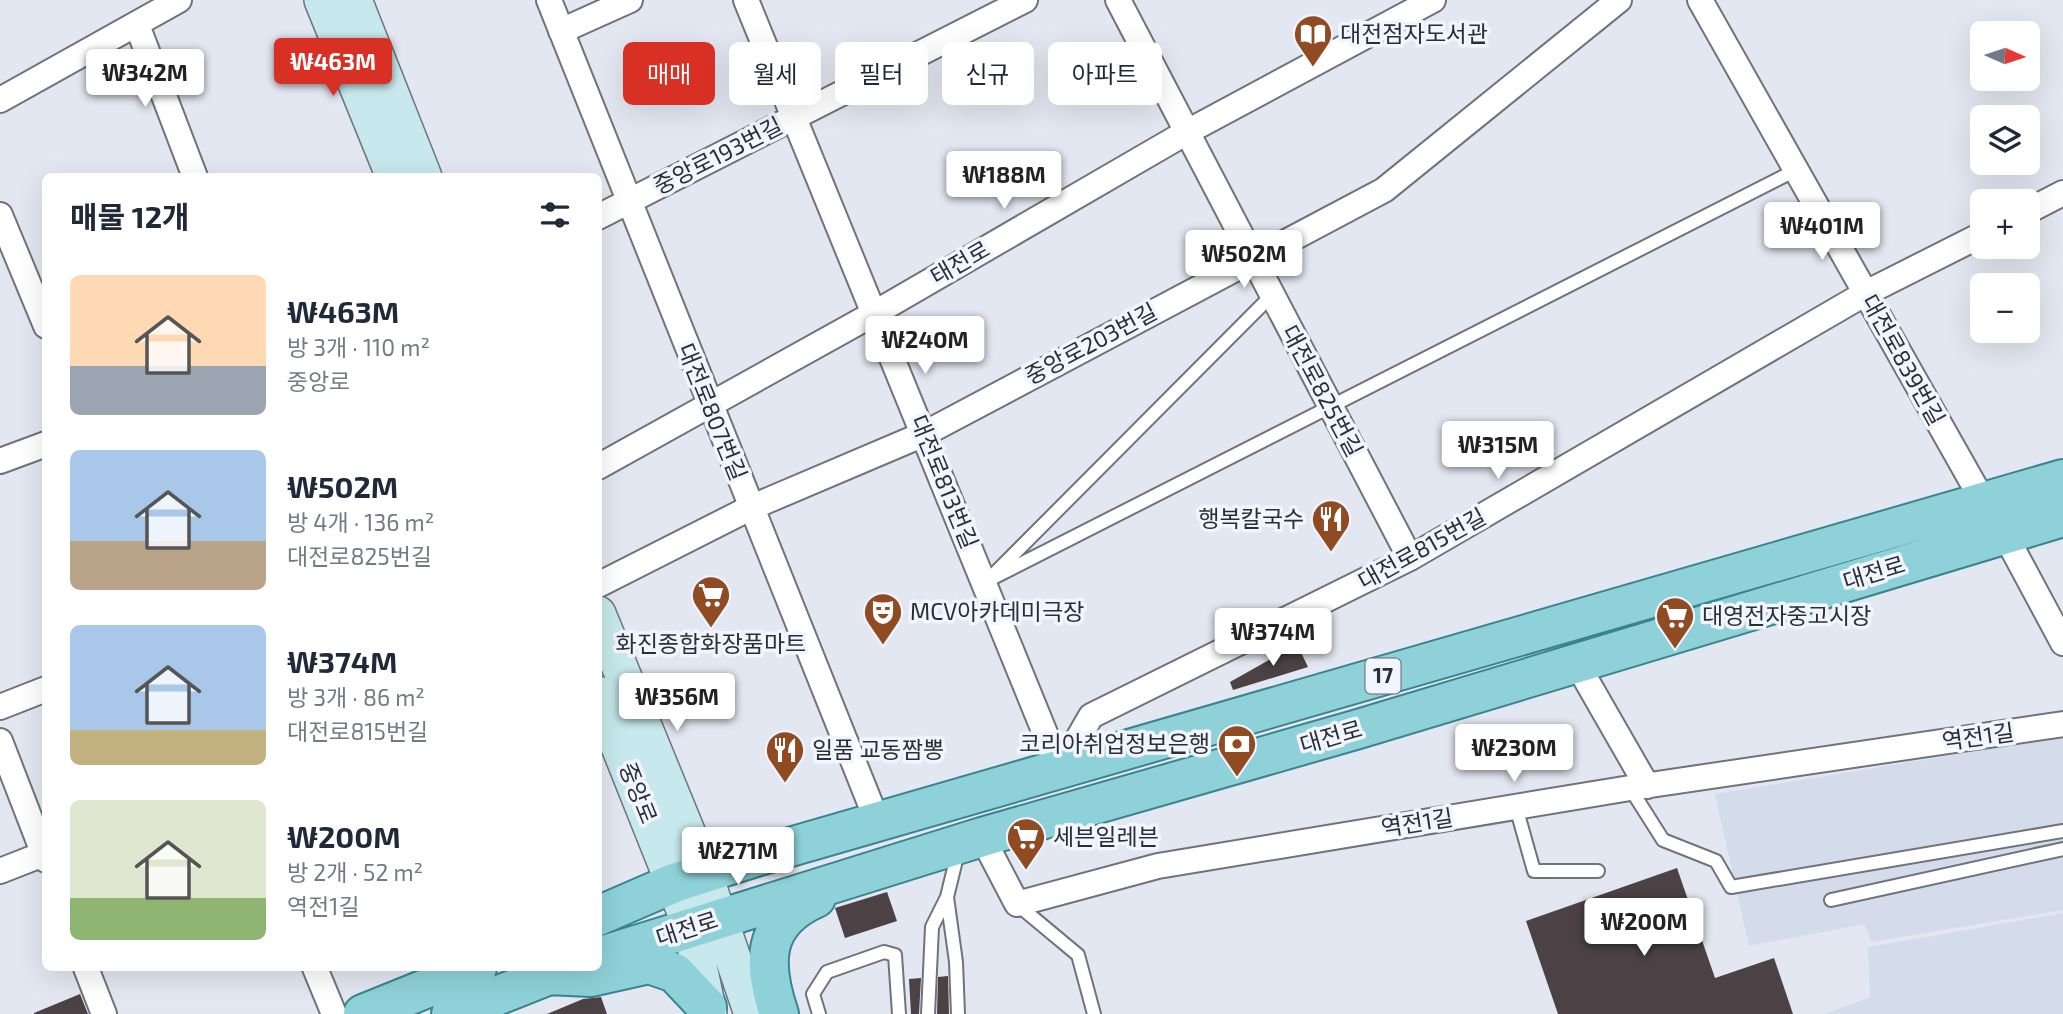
<!DOCTYPE html>
<html lang="ko">
<head>
<meta charset="utf-8">
<style>
	body { margin:0; font-family:"Exo 2","Noto Sans KR",sans-serif; background:#f6f6f7; color:#1f2937; height:100vh; display:flex; flex-direction:column; font-size:26px; white-space:nowrap }
	* { box-sizing:border-box; margin:0 }
	p { font-size:23px; color:#747a83 }
	.icon { flex:none; width:38px; height:38px; fill:none; stroke:currentColor; stroke-width:2; stroke-linecap:round; stroke-linejoin:round }
	.map { position:relative; flex:1; overflow:hidden }
	.sheet { position:absolute; left:42px; top:173px; width:560px; height:798px; display:flex; flex-direction:column; background:#fff; border-radius:10px; box-shadow:0 7px 28px #0002 }
	.sheet>* { flex:none }
	.hud { position:absolute; left:623px; top:42px; width:665px; height:63px; display:flex; gap:14px }
	.needle { width:46px; rotate:93deg }
	.buttons { position:absolute; left:1970px; top:21px; display:grid; gap:14px }
	.buttons a { display:grid; place-items:center; width:70px; height:70px; border-radius:10px; background:#fff; box-shadow:0 7px 28px #0002; font-size:35px }
	.price { position:absolute; translate:-50% -60px; padding:0 16px; border-radius:7px; background:#fff; color:#222; font-size:23px; line-height:46px; filter:drop-shadow(0 2px 4px #0008) }
	.price::after { content:''; position:absolute; left:50%; top:42px; width:21px; height:16px; margin-left:-10px; background:inherit; clip-path:polygon(0 0,100% 0,50% 100%) }
	.price.on { background:#d93025; color:#fff }
	ul { padding:0; list-style:none }
	li { display:flex; align-items:center; gap:21px; height:175px; padding:0 28px }
	li span { display:grid; place-items:center; flex:none; width:196px; height:140px; border-radius:10px; color:#555 }
	li>.icon { margin-inline-start:auto }
	span .icon { width:84px; height:84px; fill:#fffc; stroke-width:1 }
	li b { font-size:30px }
	h2 { display:flex; justify-content:space-between; align-items:center; height:84px; padding:0 28px; font-size:30px }
	.tag { padding:0 24px; border-radius:10px; background:#fff; box-shadow:0 7px 28px #0002; font-size:24px; line-height:63px }
	.tag.on { background:#d93025; color:#fff }
	.map>svg:first-child { display:block }
	.built { fill:#d4dbeb }
	.building { fill:#4c4245 }
	.lines { fill:none; stroke-linecap:round; stroke-linejoin:round }
	.lane-casing { stroke:#6f737c; stroke-width:16 }
	.street-casing { stroke:#6f737c; stroke-width:28 }
	.secondary-casing { stroke:#6f737c; stroke-width:38 }
	.primary-casing { stroke:#3b848d; stroke-width:42 }
	.lane { stroke:#fff; stroke-width:12 }
	.street { stroke:#fff; stroke-width:24 }
	.secondary { stroke:#c7e8ec; stroke-width:35 }
	.primary { stroke:#8ed1d8; stroke-width:38 }
	.labels { text-anchor:middle; stroke-width:7; stroke-linejoin:round; paint-order:stroke }
	.shield { fill:#f0f5ff; stroke:#676a6f; stroke-width:2 }
	.shield-label { font-size:21px; font-weight:bold; fill:#2c2e31 }
	.poi-label { font-size:23px; fill:#2c2e31; stroke:#f0f5ff; text-anchor:start }
	.street-label { font-size:23px; fill:#2c2e31; stroke:#f0f5ff }
</style>
</head>
<body>
<div class="map">
<svg width="2063" height="1014" viewBox="0 0 2063 1014">
	<rect width="100%" height="100%" fill="#e3e7f1"/>
	<path class="built" d="M2063,737V910L1872,942L1864,924L1749,946L1715,794Z
		M2063,913V1014H1825L1870,997L1868,947Z"/>
	<path class="building" d="M1297,644L1308,667L1233,690L1230,682Z
		M1677,868L1715,978L1774,958L1793,1014H1558L1526,921Z
		M887,892L897,921L845,938L835,908Z
		M948,976L949,1014H937L938,977Z
		M921,978L919,1014H911L909,979Z
		M80,994L88,1014H34V1013Z
		M601,997L607,1014H547L583,999Z"/>
	<g class="lines">
		<g class="lane-casing">
			<path id="lane" d="M993,575L1272,295
				M985,582L1796,170
				M1630,788L1663,840L1716,861L1731,887L2063,831
				M1516,807L1534,871H1598
				M958,852L947,897L956,962L958,1014
				M1831,900L2063,849
				M1018,905L1078,955L1094,1014
				M819,1014L813,994L827,972L884,952L895,955L899,1014
				M928,1014L932,927L947,897"/>
		</g>
		<g class="street-casing">
			<path id="street" d="M549,0L878,823
				M746,0L1060,770
				M1118,0L1410,558
				M1700,0L1983,501
				M137,25L195,177
				M561,31L630,0
				M0,100L179,0
				M2028,211L2063,193
				M0,215L46,326
				M598,217L1025,0
				M0,461L46,444
				M598,467L875,313L1187,132L1433,0
				M2004,533L2063,643
				M598,585L750,508L924,434L1384,190L1619,0
				M1577,664L1647,786
				M0,707L46,689
				M0,741L46,860
				M1060,770L1091,716L1410,558L1866,293L1983,234
				M982,837L1017,904L1158,866L1630,788L2063,724
				M0,871L46,853
				M86,968L104,1014
				M315,968L334,1014"/>
		</g>
		<g class="secondary-casing">
			<path id="secondary" d="M322,0L394,177
				M354,0L424,177
				M598,614L704,873L752,1014
				M598,694L691,927L709,1014"/>
		</g>
		<g class="primary-casing">
			<path id="primary" d="M598,916L674,883L759,856L2063,479
				M598,957L982,837L1355,730L2063,517
				M547,975L591,977L649,964L675,973L707,1007
				M363,1014L477,968
				M451,1014L567,968
				M779,1014C762,964 761,922 816,898"/>
		</g>
		<use href="#lane" class="lane"/>
		<use href="#street" class="street"/>
		<use href="#secondary" class="secondary"/>
		<use href="#primary" class="primary"/>
	</g>
	<defs>
		<g id="library-pin" transform="scale(2.0125)"><path d="M0 17L-7.5 6A9.5 9.5 0 1 1 7.5 6Z" fill="#904b22" stroke="#f0f5ff"/><path d="M-6-4Q-3-5.5-.7-3.5V5Q-3 3-6 4ZM6-4Q3-5.5 .7-3.5V5Q3 3 6 4Z" fill="#fff"/></g>
		<g id="restaurant-pin" transform="scale(2.0125)"><path d="M0 17L-7.5 6A9.5 9.5 0 1 1 7.5 6Z" fill="#904b22" stroke="#f0f5ff"/><path d="M-5-6h1v4h1v-4h1v4h1v-4h1v5L-1.5 .5V6h-2V.5L-5-1ZM5-6V6H3V1.5H1.5Q1.5-4 5-6Z" fill="#fff"/></g>
		<g id="supermarket-pin" transform="scale(2.0125)"><path d="M0 17L-7.5 6A9.5 9.5 0 1 1 7.5 6Z" fill="#904b22" stroke="#f0f5ff"/><path d="M-6-5.5h2.5l.6 2H6L4.5 2H-2.5L-4.4-4H-6ZM-1.5 3.2a1.3 1.3 0 1 0 .1 0ZM3 3.2a1.3 1.3 0 1 0 .1 0Z" fill="#fff"/></g>
		<g id="theatre-pin" transform="scale(2.0125)"><path d="M0 17L-7.5 6A9.5 9.5 0 1 1 7.5 6Z" fill="#904b22" stroke="#f0f5ff"/><path d="M-5-5.5Q0-4 5-5.5V0Q5 5 0 6Q-5 5-5 0ZM-3.3-2.5H-1v1.5H-3.3ZM1-2.5H3.3v1.5H1ZM-2.8 1Q0 5.5 2.8 1Z" fill="#fff"/></g>
		<g id="bank-pin" transform="scale(2.0125)"><path d="M0 17L-7.5 6A9.5 9.5 0 1 1 7.5 6Z" fill="#904b22" stroke="#f0f5ff"/><path d="M-6-4H6V4H-6ZM0-2.3a2.3 2.3 0 1 0 0 4.6a2.3 2.3 0 1 0 0-4.6Z" fill="#fff"/></g>
	</defs>
	<g fill-rule="evenodd">
		<use href="#library-pin" x="1313" y="34"/>
		<use href="#restaurant-pin" x="1331" y="519"/>
		<use href="#supermarket-pin" x="711" y="595"/>
		<use href="#theatre-pin" x="883" y="612"/>
		<use href="#supermarket-pin" x="1675" y="616"/>
		<use href="#bank-pin" x="1237" y="744"/>
		<use href="#restaurant-pin" x="785" y="750"/>
		<use href="#supermarket-pin" x="1026" y="837"/>
	</g>
	<g class="labels">
		<rect class="shield" x="1365.5" y="658.5" width="35" height="35" rx="5"/>
		<g class="shield-label">
			<text x="1383" y="683">17</text>
		</g>
		<g class="poi-label">
			<text x="1340" y="42">대전점자도서관</text>
			<text x="1304" y="527" text-anchor="end">행복칼국수</text>
			<text x="910" y="620">MCV아카데미극장</text>
			<text x="1702" y="624">대영전자중고시장</text>
			<text x="711" y="652" text-anchor="middle">화진종합화장품마트</text>
			<text x="1210" y="752" text-anchor="end">코리아취업정보은행</text>
			<text x="812" y="758">일품 교동짬뽕</text>
			<text x="1053" y="845">세븐일레븐</text>
		</g>
		<g class="street-label">
			<text transform="translate(718 156) rotate(-27)" y="8">중앙로193번길</text>
			<text transform="translate(960 263) rotate(-30)" y="8">태전로</text>
			<text transform="translate(1091 344) rotate(-28)" y="8">중앙로203번길</text>
			<text transform="translate(1903 360) rotate(61)" y="8">대전로839번길</text>
			<text transform="translate(1322 391) rotate(62)" y="8">대전로825번길</text>
			<text transform="translate(712 412) rotate(68)" y="8">대전로807번길</text>
			<text transform="translate(944 482) rotate(68)" y="8">대전로813번길</text>
			<text transform="translate(1422 549) rotate(-29)" y="8">대전로815번길</text>
			<text transform="translate(1874 573) rotate(-17)" y="8">대전로</text>
			<text transform="translate(1331 737) rotate(-16)" y="8">대전로</text>
			<text transform="translate(1978 737) rotate(-8)" y="8">역전1길</text>
			<text transform="translate(638 793) rotate(68)" y="8">중앙로</text>
			<text transform="translate(1417 823) rotate(-9)" y="8">역전1길</text>
			<text transform="translate(687 929) rotate(-18)" y="8">대전로</text>
		</g>
	</g>
</svg>
<div class="buttons">
<a><svg class="needle" viewBox="-14 -14 28 28"><path d="M0-13l5 13h-10z" fill="#e53935"/><path d="M0 13l5-13h-10z" fill="#747a83"/></svg></a>
<a><svg class="icon" aria-label="layers" viewBox="0 0 24 24"><path d="M12 4l9 5-9 5-9-5zM3 14l9 5 9-5"/></svg></a>
<a>+</a>
<a>−</a>
</div>
<b class="price on" style="left:333px;top:98px">₩463M</b>
<b class="price" style="left:145px;top:109px">₩342M</b>
<b class="price" style="left:1004px;top:211px">₩188M</b>
<b class="price" style="left:1822px;top:262px">₩401M</b>
<b class="price" style="left:1244px;top:290px">₩502M</b>
<b class="price" style="left:925px;top:376px">₩240M</b>
<b class="price" style="left:1498px;top:481px">₩315M</b>
<b class="price" style="left:1273px;top:668px">₩374M</b>
<b class="price" style="left:677px;top:733px">₩356M</b>
<b class="price" style="left:1514px;top:784px">₩230M</b>
<b class="price" style="left:738px;top:887px">₩271M</b>
<b class="price" style="left:1644px;top:958px">₩200M</b>
<div class="hud">
<a class="tag on">매매</a>
<a class="tag">월세</a>
<a class="tag">필터</a>
<a class="tag">신규</a>
<a class="tag">아파트</a>
</div>
<section class="sheet">
<h2>매물 12개<svg class="icon" aria-label="filters" viewBox="0 0 24 24"><path d="M4 7h16M4 17h16"/><circle cx="9" cy="7" r="2"/><circle cx="15" cy="17" r="2"/></svg></h2>
<ul>
<li><span style="background:linear-gradient(#ffd9b3 65%,#9aa5b1 0)"><svg class="icon" aria-label="home" viewBox="0 0 24 24"><path d="M3 11l9-7 9 7M6 9v11h12V9"/></svg></span><div><b>₩463M</b><p>방 3개 · 110 m²</p><p>중앙로</p></div></li>
<li><span style="background:linear-gradient(#a9c7e8 65%,#b9a48a 0)"><svg class="icon" aria-label="home" viewBox="0 0 24 24"><path d="M3 11l9-7 9 7M6 9v11h12V9"/></svg></span><div><b>₩502M</b><p>방 4개 · 136 m²</p><p>대전로825번길</p></div></li>
<li><span style="background:linear-gradient(#a9c7e8 75%,#c2b280 0)"><svg class="icon" aria-label="home" viewBox="0 0 24 24"><path d="M3 11l9-7 9 7M6 9v11h12V9"/></svg></span><div><b>₩374M</b><p>방 3개 · 86 m²</p><p>대전로815번길</p></div></li>
<li><span style="background:linear-gradient(#dfe7d0 70%,#8fb573 0)"><svg class="icon" aria-label="home" viewBox="0 0 24 24"><path d="M3 11l9-7 9 7M6 9v11h12V9"/></svg></span><div><b>₩200M</b><p>방 2개 · 52 m²</p><p>역전1길</p></div></li>
</ul>
</section>
</div>
</body>
</html>
